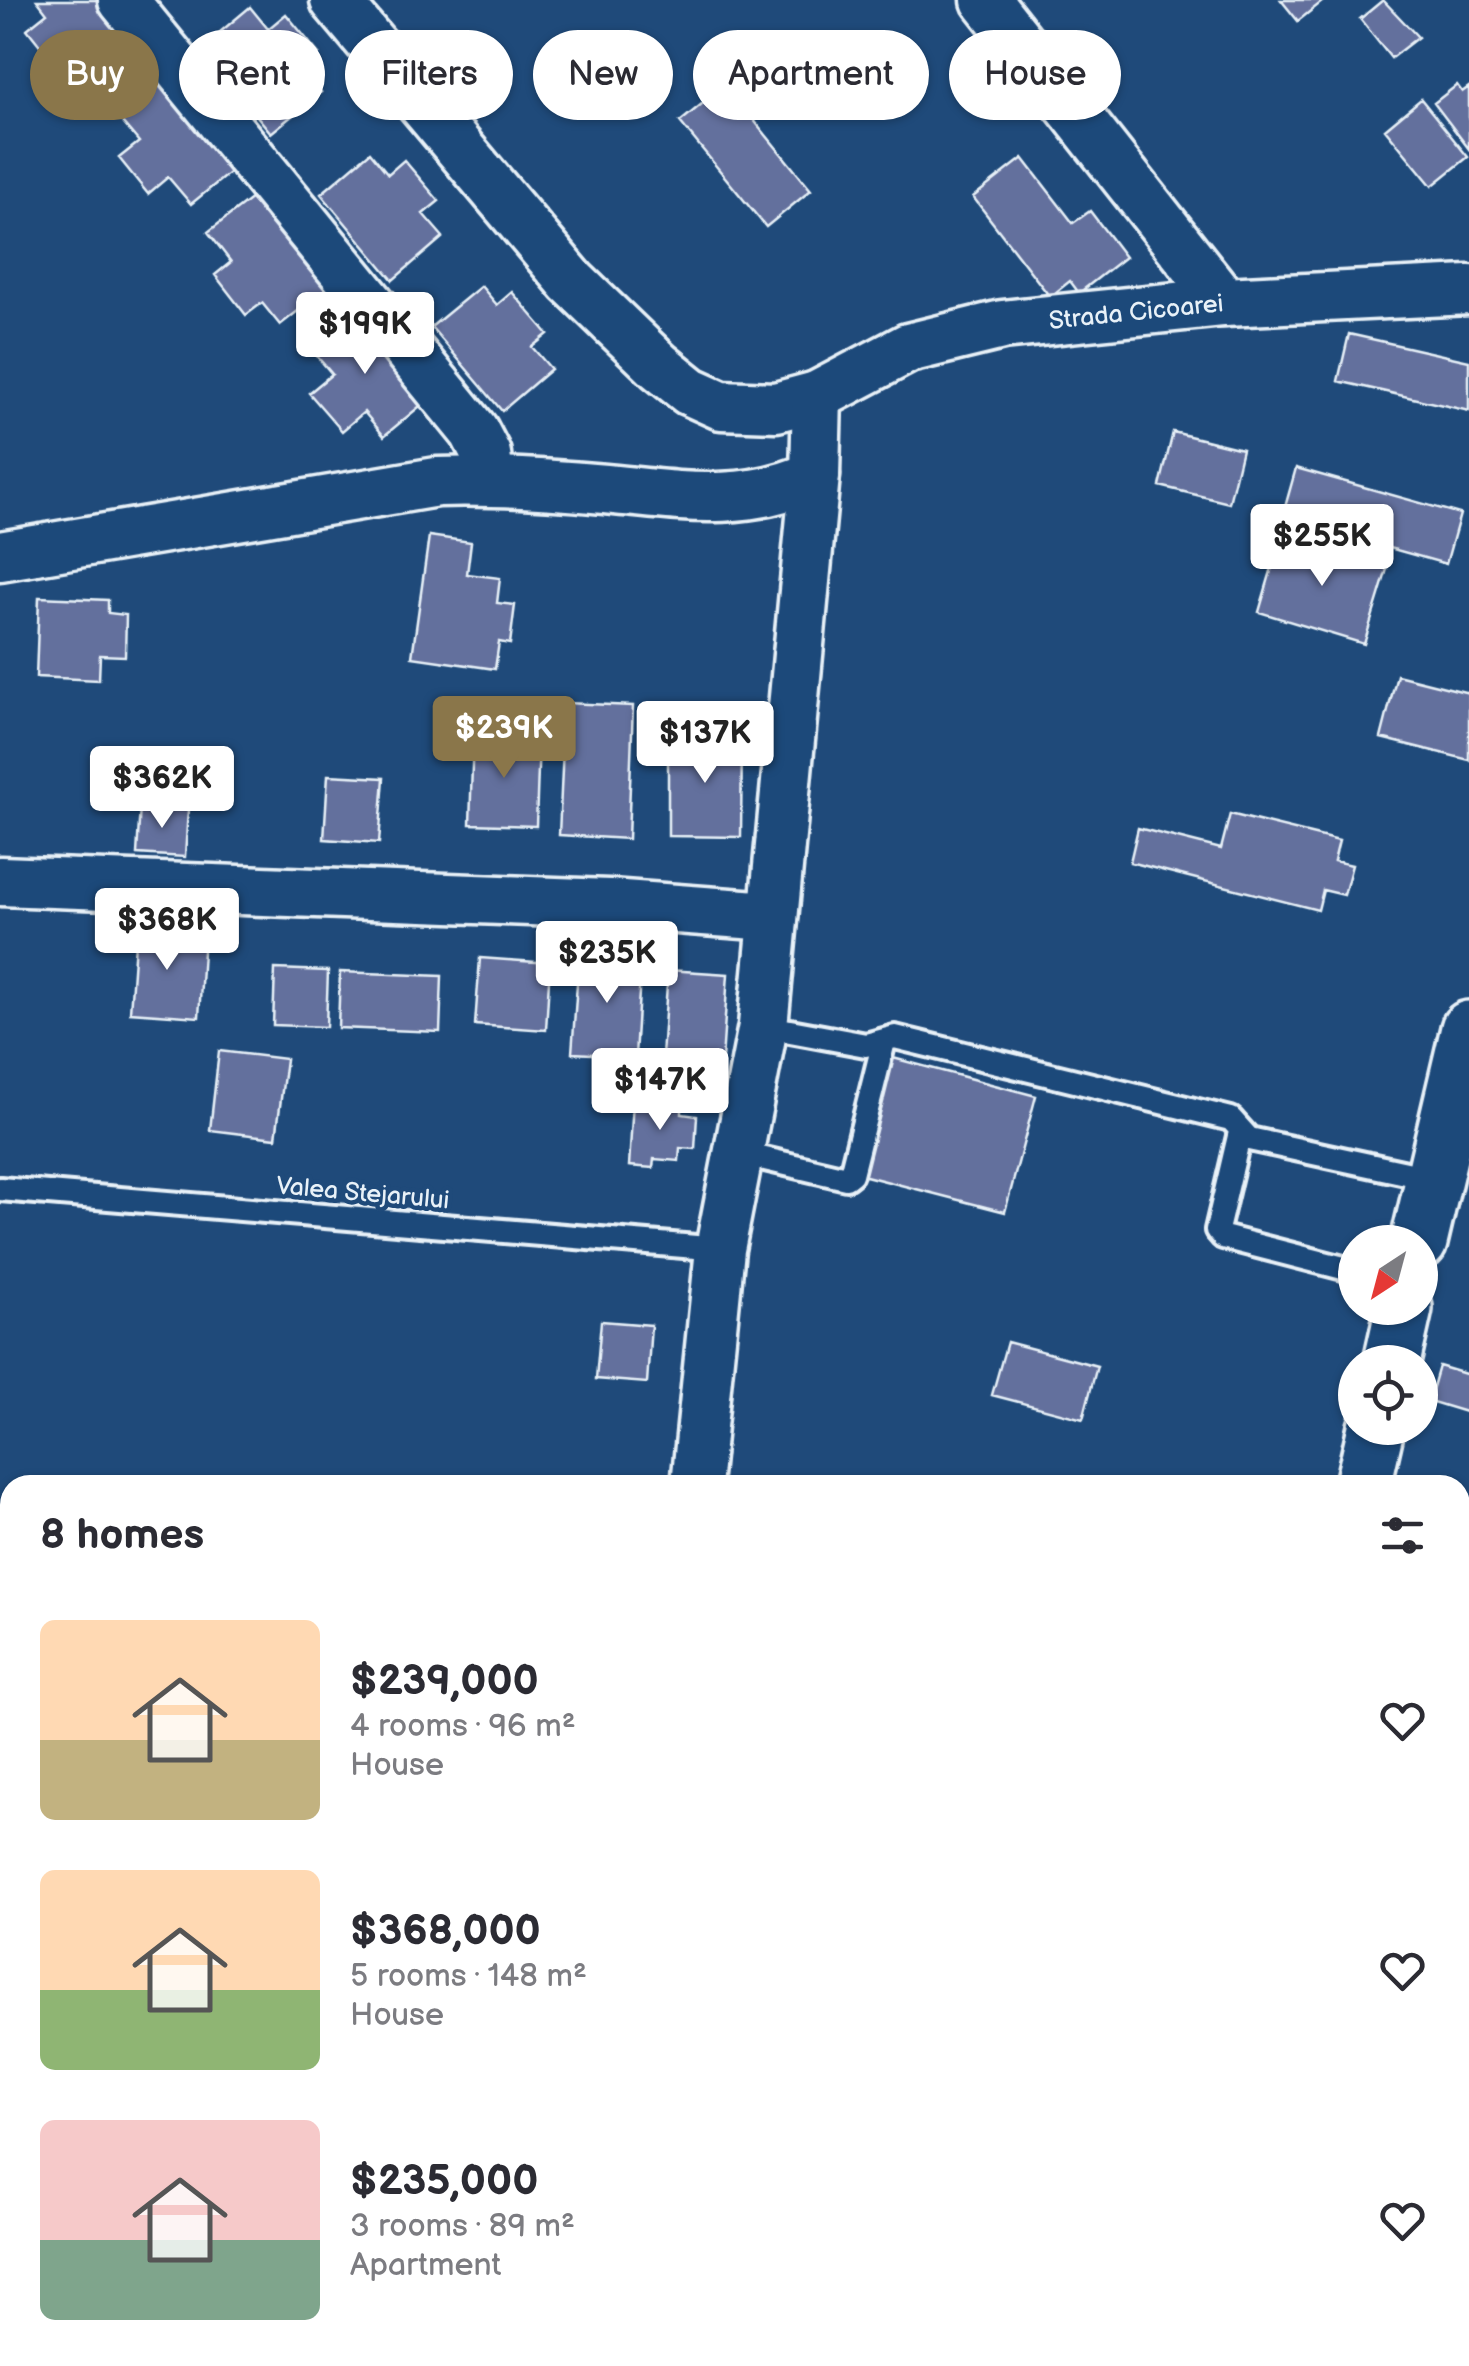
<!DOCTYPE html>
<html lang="en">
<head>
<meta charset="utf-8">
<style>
	body { margin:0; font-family:"Balsamiq Sans",sans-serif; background:#f7f7f7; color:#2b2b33; height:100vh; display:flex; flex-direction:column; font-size:38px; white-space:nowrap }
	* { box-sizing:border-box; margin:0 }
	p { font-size:32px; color:#7c7c81 }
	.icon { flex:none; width:55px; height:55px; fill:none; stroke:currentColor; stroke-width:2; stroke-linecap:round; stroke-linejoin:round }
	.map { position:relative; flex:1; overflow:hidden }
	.drawer { position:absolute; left:0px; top:1475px; width:1470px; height:892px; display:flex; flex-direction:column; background:#fff; border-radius:30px 30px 0 0; box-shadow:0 2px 8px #0004 }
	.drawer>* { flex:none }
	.guide { position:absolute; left:30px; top:30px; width:1410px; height:90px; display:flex; gap:20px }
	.needle { width:65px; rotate:216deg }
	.controls { position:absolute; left:1338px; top:1225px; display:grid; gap:20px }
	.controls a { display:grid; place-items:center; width:100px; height:100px; border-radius:50%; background:#fff; box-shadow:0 2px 8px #0004; font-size:50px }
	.price { position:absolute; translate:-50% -85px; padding:0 22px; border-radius:10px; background:#fff; color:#222; font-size:32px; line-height:65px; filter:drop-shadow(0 2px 5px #0008) }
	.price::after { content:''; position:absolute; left:50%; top:60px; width:30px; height:22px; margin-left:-15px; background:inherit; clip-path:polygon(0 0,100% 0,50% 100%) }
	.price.active { background:#8a764a; color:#fff }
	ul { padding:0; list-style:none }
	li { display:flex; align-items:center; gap:30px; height:250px; padding:0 40px }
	li span { display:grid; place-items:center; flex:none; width:280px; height:200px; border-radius:15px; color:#555 }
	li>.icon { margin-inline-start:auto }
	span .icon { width:120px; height:120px; fill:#fffc; stroke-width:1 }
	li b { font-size:42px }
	h2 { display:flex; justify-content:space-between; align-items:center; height:120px; padding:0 40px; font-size:42px }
	.chip { padding:0 35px; border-radius:45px; background:#fff; box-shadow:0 2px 8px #0004; font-size:35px; line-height:90px }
	.chip.active { background:#8a764a; color:#fff }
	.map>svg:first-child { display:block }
	.green { fill:#4a7f8d; stroke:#99b8c2; stroke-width:2.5 }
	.building { fill:#64709d; stroke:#e8f1f8; stroke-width:2.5 }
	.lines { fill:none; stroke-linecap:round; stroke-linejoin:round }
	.lane-casing { stroke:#e8f1f8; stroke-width:30 }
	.street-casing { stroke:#e8f1f8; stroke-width:55 }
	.secondary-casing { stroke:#e8f1f8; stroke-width:62 }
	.path { stroke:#e8f1f8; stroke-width:6; stroke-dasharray:2.5 8; stroke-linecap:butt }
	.lane { stroke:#1f4a7a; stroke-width:22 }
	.street { stroke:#1f4a7a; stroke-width:48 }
	.secondary { stroke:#1f4a7a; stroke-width:55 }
	.labels { text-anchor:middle; stroke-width:9; stroke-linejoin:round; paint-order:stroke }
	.street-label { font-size:25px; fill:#e8f1f8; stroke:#1f4a7a }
</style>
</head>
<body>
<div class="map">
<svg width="1469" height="2366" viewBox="0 0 1469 2366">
	<rect width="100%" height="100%" fill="#1f4a7a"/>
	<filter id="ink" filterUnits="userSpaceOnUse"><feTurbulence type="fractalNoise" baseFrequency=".01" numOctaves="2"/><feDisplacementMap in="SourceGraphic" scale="20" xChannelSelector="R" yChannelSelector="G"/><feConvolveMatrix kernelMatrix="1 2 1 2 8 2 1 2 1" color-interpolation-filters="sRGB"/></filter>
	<g filter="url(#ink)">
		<path class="green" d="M373,2358H1114L1112,2366H372Z"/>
		<path class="building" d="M37,0H105L140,44L99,77L86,61L65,77L27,29L47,13Z
			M1281,0H1320L1322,2L1298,21Z
			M1383,0L1418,37L1391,58L1360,19Z
			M250,7L268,29L286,14L319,54L301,69L321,92L271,133L201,48Z
			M165,76L239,165L191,204L168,177L148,194L119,158L139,142L117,116Z
			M725,85L811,190L766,227L680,122Z
			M1457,85L1462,92L1469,87V149L1434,103Z
			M1421,99L1468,157L1432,186L1385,129Z
			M370,152L388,174L404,160L439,201L423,214L443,237L393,280L321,194Z
			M1023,158L1073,223L1090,211L1125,257L1079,293L1070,281L1050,297L973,197Z
			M261,191L334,283L280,325L262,303L246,315L215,275L231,262L208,232Z
			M481,286L497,305L512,292L548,334L532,347L551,369L502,411L431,327Z
			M357,308L431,397L384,436L364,412L342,431L309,393L332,374L310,348Z
			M1349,334L1469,361V411L1338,381Z
			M1173,432L1242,449L1229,503L1160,486Z
			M1296,468L1460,514L1446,564L1282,518Z
			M1283,530L1328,544L1326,551L1387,569L1364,644L1259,612Z
			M429,536L471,542L467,574L500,578L497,603L515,605L510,644L499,642L495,669L412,657Z
			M39,597L108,600V613L126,615L125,656L100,655L99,680L36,677Z
			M1397,675L1469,693V760L1381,738Z
			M565,703L633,706L628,839L559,835Z
			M668,735L742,736L741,837L668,836Z
			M473,736L539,739L536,826L470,824Z
			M328,775L384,778L379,843L324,839Z
			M140,806L188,809L185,857L137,854Z
			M1230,814L1339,841L1334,861L1352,865L1344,895L1323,890L1318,910L1130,862L1138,828L1221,849Z
			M136,929L204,934L199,1017L130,1012Z
			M579,955L641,960L635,1056L572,1053Z
			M480,958L550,963L546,1030L475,1025Z
			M275,969L328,971L326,1027L273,1025Z
			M668,970L728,974L722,1060L662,1056Z
			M340,972L442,976L440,1032L338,1028Z
			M219,1051L286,1059L276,1138L210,1130Z
			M893,1058L1036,1096L1005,1212L862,1175Z
			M633,1101L682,1105V1114L697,1116L695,1149L680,1148L679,1161L654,1159L653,1168L629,1166Z
			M601,1321L651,1325L647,1383L596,1379Z
			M1007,1342L1097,1366L1083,1419L992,1395Z
			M1439,1366L1469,1375V1413L1429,1401Z
			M1460,1586L1469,1589V1639L1460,1636Z
			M1460,1655L1469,1659V1727L1460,1723Z
			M1462,1739L1469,1743V1803L1460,1797Z
			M1460,1811L1469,1816V1849L1460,1843Z
			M1469,2092V2149L1460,2145V2118Z
			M1223,2358H1304L1302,2366H1221Z"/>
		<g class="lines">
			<g class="lane-casing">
				<path id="lane" d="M763,1026L866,1045L895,1037L1231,1119L1249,1139L1434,1179
					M1240,1132L1217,1230L1223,1237L1355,1271
					M739,1153L846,1178L851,1174L884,1041
					M0,1189L720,1249"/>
			</g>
			<g class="street-casing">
				<g id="street">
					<path d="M123,0L474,431L486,454L489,480"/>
					<path id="s1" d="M335,0L572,282L659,366L690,391L721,405L776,407L817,396L908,348L1002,325L1224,302L1469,290"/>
					<path d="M986,0L1224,302"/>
					<path d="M0,556L437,482C493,480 549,484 605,489C679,496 746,508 815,475"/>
					<path d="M0,881L609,904L771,916"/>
					<path d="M696,1485L720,1249L763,1026L815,475L817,396"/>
					<path d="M0,2047H10"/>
					<path d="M347,2366V2358"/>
				</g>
			</g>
			<g class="secondary-casing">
				<path id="secondary" d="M1419,1242L1469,1029
					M1392,1362L1404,1308
					M1363,1485L1376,1428
					M1159,2366L1161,2358"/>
			</g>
			<path class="path" d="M0,1691L10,1692"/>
			<use href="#lane" class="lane"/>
			<use href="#street" class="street"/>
			<use href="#secondary" class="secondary"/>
		</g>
	</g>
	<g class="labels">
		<g class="street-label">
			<text dy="9" stroke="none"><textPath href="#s1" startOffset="995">Strada Cicoarei</textPath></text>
			<text transform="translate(363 1192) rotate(5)" y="9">Valea Stejarului</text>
		</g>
	</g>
</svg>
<div class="controls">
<a><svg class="needle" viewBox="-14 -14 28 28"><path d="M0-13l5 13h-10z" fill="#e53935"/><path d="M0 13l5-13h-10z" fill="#7c7c81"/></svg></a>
<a><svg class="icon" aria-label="locate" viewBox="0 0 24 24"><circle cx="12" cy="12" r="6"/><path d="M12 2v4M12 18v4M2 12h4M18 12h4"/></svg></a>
</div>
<b class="price" style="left:365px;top:377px">$199K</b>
<b class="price" style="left:1322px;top:589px">$255K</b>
<b class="price active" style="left:504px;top:781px">$239K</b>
<b class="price" style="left:705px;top:786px">$137K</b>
<b class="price" style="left:162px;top:831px">$362K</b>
<b class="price" style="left:167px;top:973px">$368K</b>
<b class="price" style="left:607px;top:1006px">$235K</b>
<b class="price" style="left:660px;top:1133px">$147K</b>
<div class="guide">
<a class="chip active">Buy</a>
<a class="chip">Rent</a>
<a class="chip">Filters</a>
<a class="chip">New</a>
<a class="chip">Apartment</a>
<a class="chip">House</a>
</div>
<section class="drawer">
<h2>8 homes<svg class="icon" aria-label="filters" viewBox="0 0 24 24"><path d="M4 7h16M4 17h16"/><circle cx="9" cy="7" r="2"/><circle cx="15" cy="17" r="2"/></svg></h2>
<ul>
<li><span style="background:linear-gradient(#ffd9b3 60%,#c2b280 0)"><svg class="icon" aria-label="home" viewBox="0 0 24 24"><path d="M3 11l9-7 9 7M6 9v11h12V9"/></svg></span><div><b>$239,000</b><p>4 rooms · 96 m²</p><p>House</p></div><svg class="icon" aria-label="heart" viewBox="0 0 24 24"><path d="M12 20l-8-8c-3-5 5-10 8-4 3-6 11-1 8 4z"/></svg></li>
<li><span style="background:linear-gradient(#ffd9b3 60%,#8fb573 0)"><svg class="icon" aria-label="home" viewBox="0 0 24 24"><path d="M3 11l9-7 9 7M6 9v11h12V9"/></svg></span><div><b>$368,000</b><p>5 rooms · 148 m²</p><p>House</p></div><svg class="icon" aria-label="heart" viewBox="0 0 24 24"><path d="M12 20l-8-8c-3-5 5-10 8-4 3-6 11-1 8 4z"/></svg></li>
<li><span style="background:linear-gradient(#f6c9c9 60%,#7fa58c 0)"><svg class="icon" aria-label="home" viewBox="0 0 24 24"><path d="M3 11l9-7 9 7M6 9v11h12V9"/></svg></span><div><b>$235,000</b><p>3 rooms · 89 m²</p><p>Apartment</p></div><svg class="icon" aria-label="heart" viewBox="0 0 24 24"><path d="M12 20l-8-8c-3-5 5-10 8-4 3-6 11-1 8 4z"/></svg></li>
</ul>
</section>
</div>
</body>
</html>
